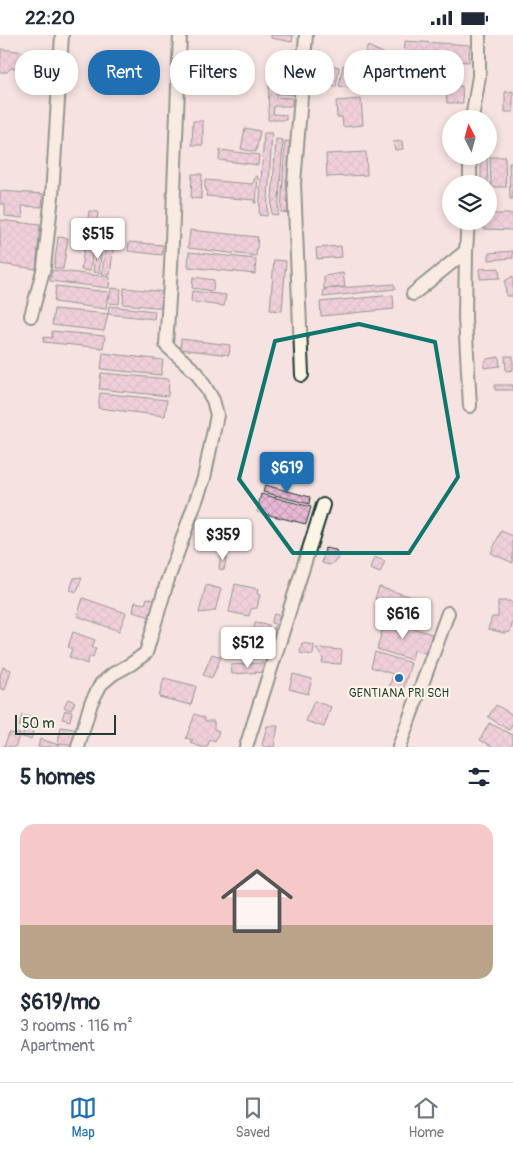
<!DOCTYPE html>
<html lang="en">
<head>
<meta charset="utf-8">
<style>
	body { margin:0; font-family:Pangolin,sans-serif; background:#f6f6f7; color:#1f2937; height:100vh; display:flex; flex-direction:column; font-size:19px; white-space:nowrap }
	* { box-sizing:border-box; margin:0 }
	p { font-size:16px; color:#747a83 }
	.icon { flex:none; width:28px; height:28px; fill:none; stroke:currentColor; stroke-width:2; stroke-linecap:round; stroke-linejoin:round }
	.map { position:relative; height:712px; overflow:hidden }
	.panel { display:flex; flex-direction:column; background:#fff; flex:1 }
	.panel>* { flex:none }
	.banner { position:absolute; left:15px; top:15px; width:484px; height:45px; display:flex; gap:10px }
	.needle { width:32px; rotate:354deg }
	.fabs { position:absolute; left:442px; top:75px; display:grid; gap:10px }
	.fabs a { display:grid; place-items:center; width:55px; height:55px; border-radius:50%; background:#fff; box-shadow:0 2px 8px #0003; font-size:25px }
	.scale { position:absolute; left:15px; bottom:12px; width:101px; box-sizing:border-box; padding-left:5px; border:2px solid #1f3d34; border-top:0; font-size:14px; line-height:18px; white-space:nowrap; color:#1f3d34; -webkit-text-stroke:4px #fcf5e5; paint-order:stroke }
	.price { position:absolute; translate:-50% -42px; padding:0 11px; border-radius:5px; background:#fff; color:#222; font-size:16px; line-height:32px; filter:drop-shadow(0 1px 2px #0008) }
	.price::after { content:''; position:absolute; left:50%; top:30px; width:15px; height:11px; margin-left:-8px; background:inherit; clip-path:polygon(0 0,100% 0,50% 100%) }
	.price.selected { background:#1f6fb2; color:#fff }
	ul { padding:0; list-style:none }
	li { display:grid; align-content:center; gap:10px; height:265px; padding:0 20px }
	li+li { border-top:1px solid #e0e1e3 }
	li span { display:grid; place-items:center; height:155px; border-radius:15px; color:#555 }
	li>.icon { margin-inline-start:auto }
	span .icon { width:90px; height:90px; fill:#fffc; stroke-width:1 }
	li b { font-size:21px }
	h2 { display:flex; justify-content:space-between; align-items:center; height:60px; padding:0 20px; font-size:21px }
	.tag { padding:0 18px; border-radius:20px; background:#fff; box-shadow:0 2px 8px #0003; font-size:18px; line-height:45px }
	.tag.selected { background:#1f6fb2; color:#fff }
	.status { display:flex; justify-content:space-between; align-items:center; height:35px; padding:0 25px; background:#fff; direction:ltr }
	.status svg { height:14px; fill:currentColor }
	.menu { display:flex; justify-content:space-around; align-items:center; height:70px; border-top:1px solid #e0e1e3; background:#fff; font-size:14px; color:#747a83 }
	.menu a { display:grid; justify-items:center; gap:2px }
	.menu .selected { color:#1f6fb2 }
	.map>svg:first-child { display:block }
	.building { fill:url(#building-cross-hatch); stroke:#1f3d34 }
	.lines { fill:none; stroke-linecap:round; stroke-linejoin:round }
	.minor-casing { stroke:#1f3d34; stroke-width:16 }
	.minor { stroke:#fcf5e5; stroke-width:12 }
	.marked { fill:none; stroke:#0f766e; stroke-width:4; stroke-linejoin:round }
	.poi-dot { fill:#1f6fb2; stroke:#fcf5e5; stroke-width:2 }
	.labels { text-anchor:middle; stroke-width:4.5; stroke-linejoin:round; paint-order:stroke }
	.poi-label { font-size:12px; fill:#1f3d34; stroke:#fcf5e5 }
</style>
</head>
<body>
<div class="status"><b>22:20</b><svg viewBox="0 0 49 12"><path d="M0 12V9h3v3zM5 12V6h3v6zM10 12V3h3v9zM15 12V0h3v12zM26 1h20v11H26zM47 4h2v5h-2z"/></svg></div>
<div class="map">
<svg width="513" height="712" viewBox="0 0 513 712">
	<defs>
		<pattern id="building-cross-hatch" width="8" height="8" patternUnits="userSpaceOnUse" patternTransform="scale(1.25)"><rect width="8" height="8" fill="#e9b7d5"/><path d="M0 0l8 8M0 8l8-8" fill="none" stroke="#c79eb7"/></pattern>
	</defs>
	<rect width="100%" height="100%" fill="#f6e2e0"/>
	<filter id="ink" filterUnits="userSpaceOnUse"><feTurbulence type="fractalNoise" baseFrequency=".02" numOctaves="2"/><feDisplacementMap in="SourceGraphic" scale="10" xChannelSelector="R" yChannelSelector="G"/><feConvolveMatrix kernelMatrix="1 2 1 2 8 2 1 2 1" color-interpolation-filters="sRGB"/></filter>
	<g filter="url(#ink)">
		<path class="building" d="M271,0H293L292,7L271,3Z
			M405,6L470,10L469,27L404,23Z
			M368,11L391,22L381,42L367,36L370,30L361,26Z
			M1,14L26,17L23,33H11L7,37H0Z
			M406,28L458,29L457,34L406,32Z
			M325,29L339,32L336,52L322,50Z
			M343,30L360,34L356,55L339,51Z
			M422,35L438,36L437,58L428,57L429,44H421Z
			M269,50L299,51V60L276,59V62L292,63V71H274L273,79L286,80V85H268Z
			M462,51L463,68H447L446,55L451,52Z
			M513,56V77H505V57Z
			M361,64L363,90L343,92L342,82H337L336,66Z
			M193,86H203V110H192Z
			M245,93L260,96L256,117L241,114Z
			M264,98H272L267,181L259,180Z
			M276,104L283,105L278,180L271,179Z
			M285,106L294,107L290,178L281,177Z
			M402,106L403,114L395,115L393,107Z
			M220,115L259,120L258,130L219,125Z
			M366,117L367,140L327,142L326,119Z
			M481,121H487L488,149H481Z
			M490,122H505L506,152H491Z
			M509,128H513V164H510Z
			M192,139H202L201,164L191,163Z
			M255,141L258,142L256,168H254L255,165L206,161L207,155L205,154V145L252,149L254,146Z
			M0,156L43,159L42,172L22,171L23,183L5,181V169H0Z
			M89,176L98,177L90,236L81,235Z
			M489,179H513V195L484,194V186H489Z
			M0,185L40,190L36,234L0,229Z
			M190,195L258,202L256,221L188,213Z
			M58,202L68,203L63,234L54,233Z
			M129,207L163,210L162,220L128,216Z
			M106,208L114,209L110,240L102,239Z
			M341,211L342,222L317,224L316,213Z
			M96,212L102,213L99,238L93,237Z
			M513,216V223L489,225V218Z
			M189,217L256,224L255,239L188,232Z
			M274,225L286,226L282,276L270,275Z
			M499,233L500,243L480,244L479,234Z
			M52,235L110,242L109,253L50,246Z
			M343,238L345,252L324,254V241Z
			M513,241V261H506L505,246Z
			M193,242L214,245L213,256L192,253Z
			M394,249L395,254L323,262L324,254Z
			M56,251L108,257L106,274L54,267Z
			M111,253L121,254L119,269L109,268Z
			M124,253L168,257L166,273L123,269Z
			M192,256L226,260L224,271L191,267Z
			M393,260L394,274L321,281L320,267Z
			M109,271L155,276L154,284L108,279Z
			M54,274L108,279L104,296L52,290Z
			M52,296L105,301L103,313L43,307L44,302L52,303Z
			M181,304L230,310L229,320L180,314Z
			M103,318L163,325L161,340L101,334Z
			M505,321H513V335L506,336Z
			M499,322L500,331L484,333V328L487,324Z
			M101,338L169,344L168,361L99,354Z
			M495,350H513V355H495Z
			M100,358L167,365L165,381L98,373Z
			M265,450L310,462L309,469L263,457Z
			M261,459L311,472L306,489L257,477Z
			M501,496L513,501V528L491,518Z
			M325,513L336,515L338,524L330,530L322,528Z
			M221,518L227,519L224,535L219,534Z
			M374,522L385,526L380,538L370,534Z
			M82,542L77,557L70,555L74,543Z
			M235,549L258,554L257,559L260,560L257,573L251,574L249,581L229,577Z
			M206,550L221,554L215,576L199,578Z
			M379,552L429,567L425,580L375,564Z
			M83,563L126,578L119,596L77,581Z
			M147,563L155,565L151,582L133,577L135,567L145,569Z
			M498,566H510L513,569V587L510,597L504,598L488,594L492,582H498Z
			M274,579L280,581L278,590L271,588Z
			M385,585L432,599L426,618L414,615L412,625L377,614Z
			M255,588L269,590L266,608L252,606Z
			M274,591L280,593L275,609L269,607Z
			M73,597L95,605L92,613H96L93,622L90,621L87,629L69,622L72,614L68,612Z
			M302,608L314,610L313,620L300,618Z
			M316,613L342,615L341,629L322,628L323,624Z
			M375,617L411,628L401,662L388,658L393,639L371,632Z
			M212,619L221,622L212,643L203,640Z
			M263,628L264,637L232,639L231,630Z
			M3,632L11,635L5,655L0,653V640Z
			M293,639L312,644L308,659L289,654Z
			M164,643L196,651L191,670L159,662Z
			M68,664L75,667L71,675L64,672Z
			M314,666L331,672L324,692L306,686Z
			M496,670L513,680V689L509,695L488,682Z
			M65,675L72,677L70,686L62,684Z
			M195,679L205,683V686H214V694L219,696L215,707L210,705L207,712H201L191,708L193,705L186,703Z
			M22,680L36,684L31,704L22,702L25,693L19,692Z
			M489,688L513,700V712H494L480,705Z
			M267,691H278L274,712H265L262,710Z
			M61,692L79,695L75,712L58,708Z
			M9,698L20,699L15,712H4Z
			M40,704L59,710L58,712H38Z"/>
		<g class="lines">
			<g class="minor-casing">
				<path id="minor" d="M472,84L479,41V0
					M470,149V121
					M466,216L465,283L470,371
					M413,259L466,216L468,186
					M31,281L44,232L52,161L62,0
					M302,340L294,148L306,0
					M78,712L91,668L101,649L113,639L131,629L146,618L167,547L204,443L217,380L213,365L197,338L166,310L171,232L180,0
					M246,712L323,470
					M399,712L448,578"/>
			</g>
			<use href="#minor" class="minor"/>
		</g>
	</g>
	<path d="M0 0H513V712H0ZM359,289L435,307L458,442L409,518H293L239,444L275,306Z" fill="#f6e2e0" fill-opacity=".55" fill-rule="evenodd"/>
	<path class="marked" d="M359,289L435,307L458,442L409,518H293L239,444L275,306Z"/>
	<circle class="poi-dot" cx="399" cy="643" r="5"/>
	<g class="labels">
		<g class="poi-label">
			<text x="399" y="662">GENTIANA PRI SCH</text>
		</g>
	</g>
</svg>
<div class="fabs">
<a><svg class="needle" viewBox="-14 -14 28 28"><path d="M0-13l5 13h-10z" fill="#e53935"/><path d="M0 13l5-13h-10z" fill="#747a83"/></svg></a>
<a><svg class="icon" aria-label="layers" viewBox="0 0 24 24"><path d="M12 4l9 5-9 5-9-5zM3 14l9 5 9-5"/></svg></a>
</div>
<div class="scale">50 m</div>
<b class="price" style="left:98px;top:225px">$515</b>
<b class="price selected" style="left:287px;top:459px">$619</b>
<b class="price" style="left:223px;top:526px">$359</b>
<b class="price" style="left:403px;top:605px">$616</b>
<b class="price" style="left:248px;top:634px">$512</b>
<div class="banner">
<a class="tag">Buy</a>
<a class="tag selected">Rent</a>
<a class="tag">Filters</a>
<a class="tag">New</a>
<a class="tag">Apartment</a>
</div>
</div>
<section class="panel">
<h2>5 homes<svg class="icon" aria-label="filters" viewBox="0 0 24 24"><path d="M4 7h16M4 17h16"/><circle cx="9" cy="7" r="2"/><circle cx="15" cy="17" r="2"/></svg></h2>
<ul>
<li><span style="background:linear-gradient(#f6c9c9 65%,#b9a48a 0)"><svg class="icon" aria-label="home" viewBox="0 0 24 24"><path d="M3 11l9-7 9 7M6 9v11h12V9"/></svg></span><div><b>$619/mo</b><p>3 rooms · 116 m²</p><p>Apartment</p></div></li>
</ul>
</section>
<nav class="menu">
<a class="selected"><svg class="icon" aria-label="map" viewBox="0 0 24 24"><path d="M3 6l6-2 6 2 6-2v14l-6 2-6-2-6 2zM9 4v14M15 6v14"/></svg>Map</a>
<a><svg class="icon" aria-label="saved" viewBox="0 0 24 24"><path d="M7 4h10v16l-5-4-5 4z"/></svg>Saved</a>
<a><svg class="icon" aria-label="home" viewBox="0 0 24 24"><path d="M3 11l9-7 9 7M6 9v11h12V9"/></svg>Home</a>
</nav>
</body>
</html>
